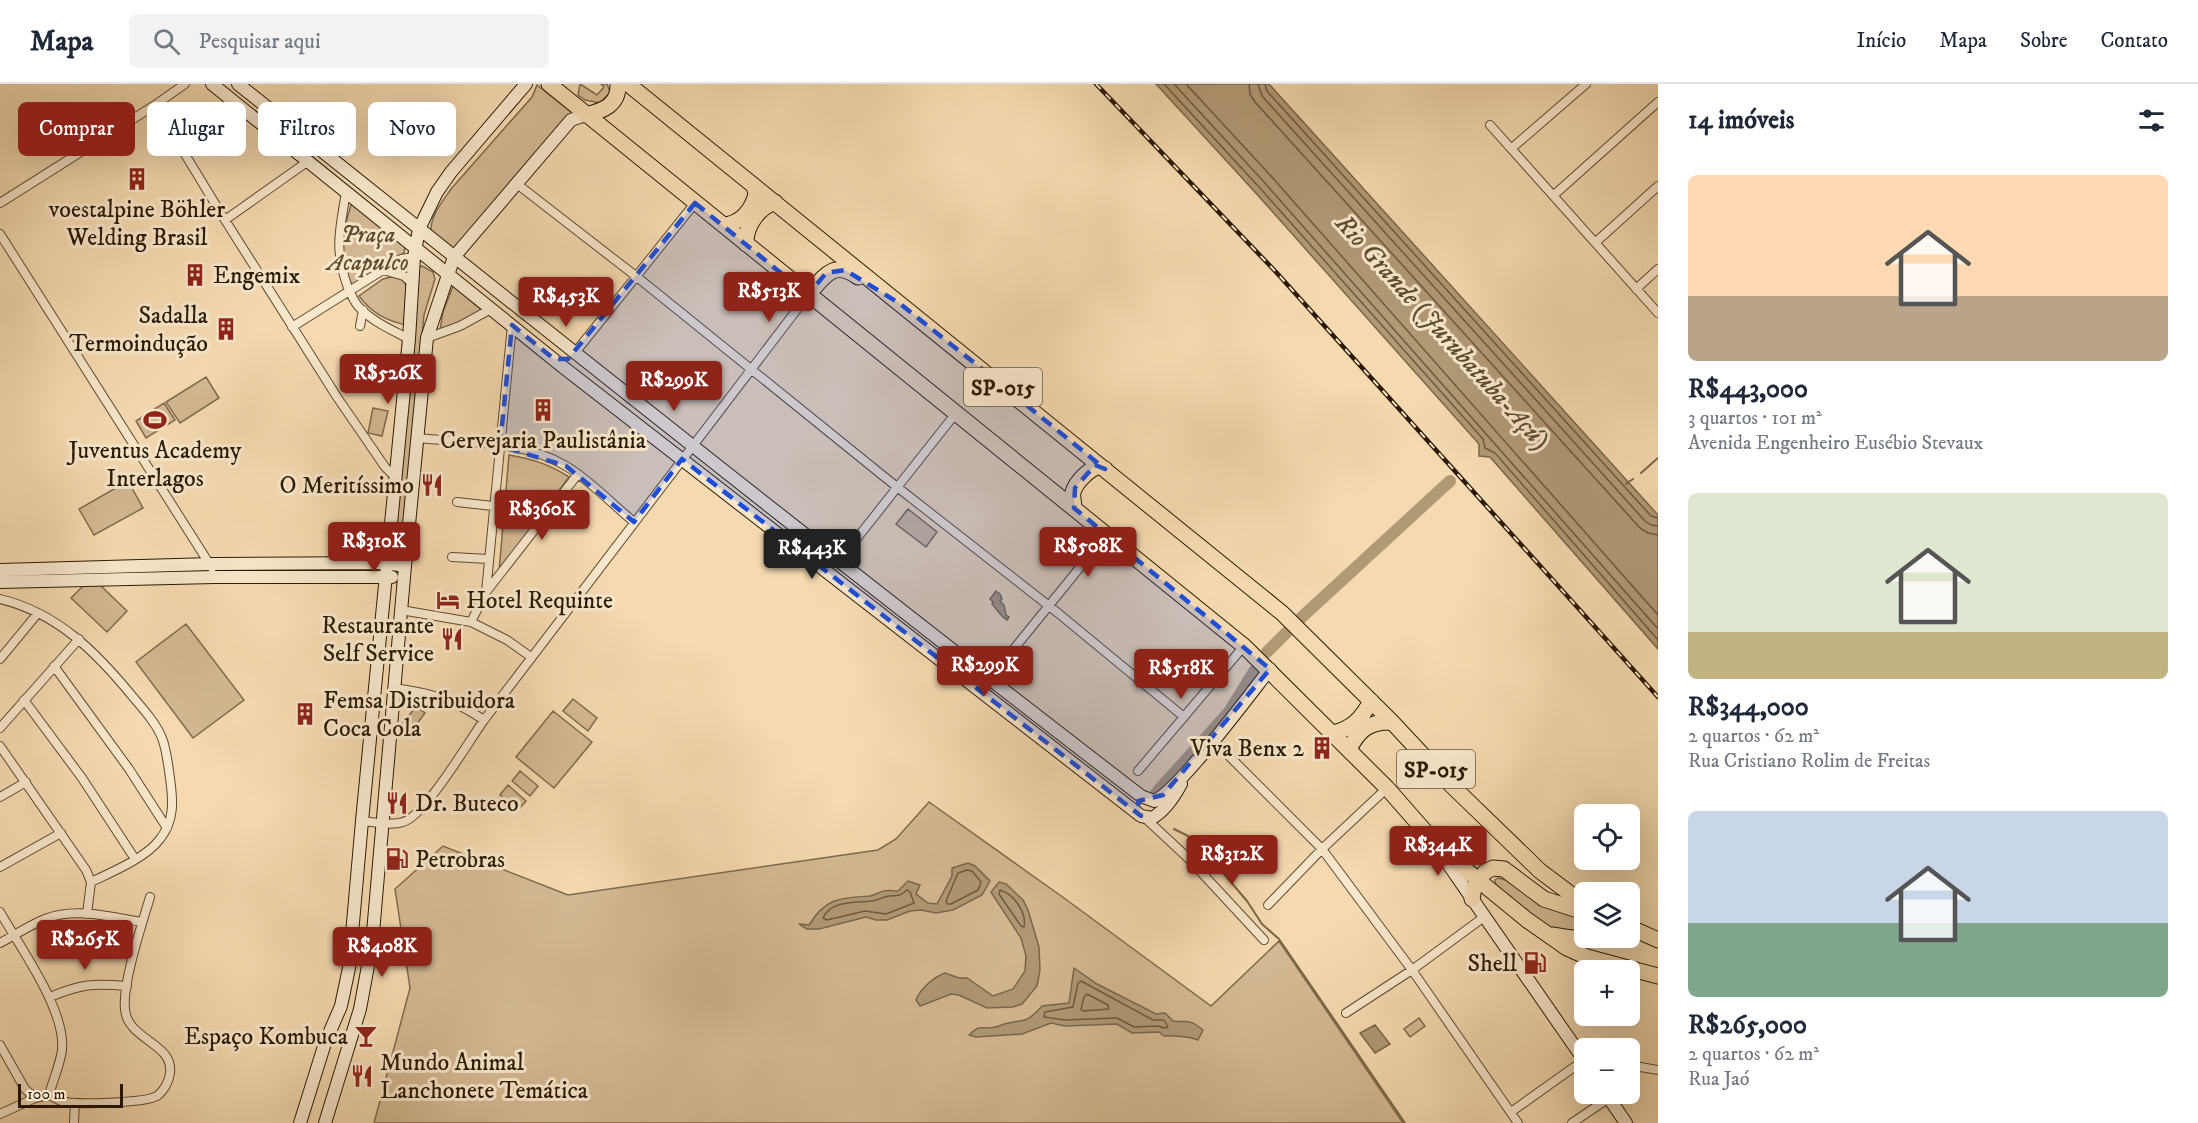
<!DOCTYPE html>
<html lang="pt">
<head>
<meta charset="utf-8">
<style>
	body { margin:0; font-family:"IM FELL DW Pica",serif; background:#f2f2f3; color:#1f2937; height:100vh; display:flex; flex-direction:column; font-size:22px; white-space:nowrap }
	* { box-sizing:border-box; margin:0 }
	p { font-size:20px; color:#747a83 }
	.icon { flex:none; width:33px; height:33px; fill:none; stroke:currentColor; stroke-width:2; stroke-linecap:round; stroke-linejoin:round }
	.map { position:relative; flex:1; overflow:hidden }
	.panel { display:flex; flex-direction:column; background:#fff; width:540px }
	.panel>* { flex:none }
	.hud { position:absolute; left:18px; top:18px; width:570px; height:54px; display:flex; gap:12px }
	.controls { position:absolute; left:1574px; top:720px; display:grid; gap:12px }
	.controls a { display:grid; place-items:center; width:66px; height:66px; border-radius:9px; background:#fff; box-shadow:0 6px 24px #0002; font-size:30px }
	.scale { position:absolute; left:18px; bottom:15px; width:105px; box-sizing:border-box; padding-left:6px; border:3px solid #2b1a01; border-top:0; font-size:16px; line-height:21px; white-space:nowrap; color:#2b1a01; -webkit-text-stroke:4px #f8e7cc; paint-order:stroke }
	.price { position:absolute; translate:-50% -51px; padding:0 14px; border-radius:6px; background:#8f2418; color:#fff; font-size:20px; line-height:39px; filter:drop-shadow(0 2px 3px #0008) }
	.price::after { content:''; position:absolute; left:50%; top:36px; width:18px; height:14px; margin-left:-9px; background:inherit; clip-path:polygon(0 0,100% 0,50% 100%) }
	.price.current { background:#222; color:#fff }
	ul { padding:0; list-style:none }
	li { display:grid; align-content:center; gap:12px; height:318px; padding:0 30px }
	li span { display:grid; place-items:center; height:186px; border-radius:9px; color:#555 }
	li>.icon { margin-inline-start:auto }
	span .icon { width:108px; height:108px; fill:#fffc; stroke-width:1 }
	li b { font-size:26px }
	h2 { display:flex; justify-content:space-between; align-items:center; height:72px; padding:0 30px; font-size:26px }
	.chip { padding:0 21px; border-radius:9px; background:#fff; box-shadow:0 6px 24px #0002; font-size:21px; line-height:54px }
	.chip.current { background:#8f2418; color:#fff }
	header { display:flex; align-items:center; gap:36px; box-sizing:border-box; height:84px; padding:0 30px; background:#fff; border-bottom:2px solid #e0e1e3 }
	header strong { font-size:28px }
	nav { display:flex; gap:33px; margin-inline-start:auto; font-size:21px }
	.search { width:420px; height:54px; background:#f2f2f3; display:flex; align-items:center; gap:15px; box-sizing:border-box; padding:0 21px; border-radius:9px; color:#747a83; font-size:22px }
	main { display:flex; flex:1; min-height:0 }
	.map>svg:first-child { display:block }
	.green { fill:#d3b993; stroke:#7f6a4a; stroke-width:1.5 }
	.water { fill:#b09975; stroke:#7b6647; stroke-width:1.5 }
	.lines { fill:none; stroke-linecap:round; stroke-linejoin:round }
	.shore { stroke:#6e5a3b; stroke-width:1.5 }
	.stream { stroke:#7b6647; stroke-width:2 }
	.river { stroke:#b09975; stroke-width:12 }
	.street-casing { stroke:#5e4a2d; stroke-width:10 }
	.secondary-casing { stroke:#2b1a01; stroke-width:14 }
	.highway-casing { stroke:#2b1a01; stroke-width:17 }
	.street { stroke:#f8e7cc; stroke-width:8 }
	.secondary { stroke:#f8e7cc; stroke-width:12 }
	.highway { stroke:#f5dab1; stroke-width:15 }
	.rail-casing { stroke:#2b1a01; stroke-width:4.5 }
	.rail { stroke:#f8e7cc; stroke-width:2; stroke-dasharray:7; stroke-linecap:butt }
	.marked { fill:#1d4ed8; fill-opacity:0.2; stroke:#1d4ed8; stroke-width:4.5; stroke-dasharray:12 8; stroke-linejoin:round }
	.labels { text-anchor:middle; stroke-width:6; stroke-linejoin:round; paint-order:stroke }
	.shield { fill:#f8e7cc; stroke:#68583e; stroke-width:1.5 }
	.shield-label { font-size:22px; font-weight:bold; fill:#2b1a01 }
	.poi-label { font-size:24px; fill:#2b1a01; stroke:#f8e7cc; text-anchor:start }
	.park-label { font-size:24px; font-style:italic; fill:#5d4a2d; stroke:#f8e7cc }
	.water-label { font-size:26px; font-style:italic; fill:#604d2f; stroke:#f8e7cc }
</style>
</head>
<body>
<header>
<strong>Mapa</strong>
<div class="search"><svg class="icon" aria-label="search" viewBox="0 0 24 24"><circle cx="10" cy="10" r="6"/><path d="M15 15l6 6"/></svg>Pesquisar aqui</div>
<nav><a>Início</a><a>Mapa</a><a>Sobre</a><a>Contato</a></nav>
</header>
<main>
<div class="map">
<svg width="1658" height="1039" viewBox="0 0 1658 1039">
	<rect width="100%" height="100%" fill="#f5dab1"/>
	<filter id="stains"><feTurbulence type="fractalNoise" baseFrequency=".00333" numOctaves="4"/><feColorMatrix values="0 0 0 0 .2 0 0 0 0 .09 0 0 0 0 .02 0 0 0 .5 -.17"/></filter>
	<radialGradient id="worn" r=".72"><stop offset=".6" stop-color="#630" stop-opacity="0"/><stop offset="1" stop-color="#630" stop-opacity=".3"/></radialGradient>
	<path class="green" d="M580,0L597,11L604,3L601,0H607L610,8L600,19L585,16L578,11Z
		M537,1L575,31L454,165L431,147C430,132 443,117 451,105L532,13Z
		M352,118L405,162L404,169L352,202C339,170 341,151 352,118Z
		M422,182L433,188L435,195L424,231L401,474L398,476L393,473L419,184Z
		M391,193L400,194L409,204L407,241C386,237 372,229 359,212L383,195Z
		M453,202L484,228L440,246L443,228Z
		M206,293L219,314L180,339L166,318Z
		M164,319L175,336L146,354L136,337Z
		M373,324L388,327L382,352L368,349Z
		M509,371C532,375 549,380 569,393L499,488Z
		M128,397L143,424L94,451L79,425Z
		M908,425L937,448L926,463L896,440Z
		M84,501H100L127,527L107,548L71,514Z
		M186,540L244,616L193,654L136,578Z
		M573,615L597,634L588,647L563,627Z
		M416,623L425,629L410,649L400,642Z
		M553,627L592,658L554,704L516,673Z
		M520,687L538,702L530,712L512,697Z
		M508,701L526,717L518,726L500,711Z
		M929,718L1064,814L1211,922L1279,857L1403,1039H374L410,904L395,805L443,762L568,811L878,766L896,755Z
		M1498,794L1510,797L1584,834V849L1555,846L1539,837L1496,803L1495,796Z
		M1419,934L1425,942L1410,953L1404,945Z"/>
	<path class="water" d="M1156,0H1269L1658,431V565L1490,373L1479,372V360L1254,107Z
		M996,507L1000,510L1002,515L1000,517L1004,521L1006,531L1009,533L1007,536C1000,532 998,526 992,520L993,518L990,515Z
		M968,779L975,782L990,797L982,811L953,826L936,829L921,826L910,827L887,836H876L866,833L819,845H807L799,840L809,841C826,813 841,814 870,812C875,811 879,808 884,807C888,806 893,807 898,807L908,797L920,801L916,810L928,819L937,820L952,792V784Z
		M999,798L1006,800L1023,816L1028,826L1039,863L1040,886L1037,902L1022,920L1013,923L987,924L959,911L951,910L920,922L916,916C920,905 934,893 945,889L959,894H967L993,912L1013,905L1025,887L1026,872L1021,854L991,808Z
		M1074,884L1097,900L1156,930L1165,929L1173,937C1189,939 1188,934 1203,946L1198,956C1192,953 1171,951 1164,952L1159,948L1132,949L1117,940L1065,942L1051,939L1022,950L976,953L969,951C982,938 982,947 995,943C998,943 1001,941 1004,940C1025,935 1026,940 1042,922L1069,919Z
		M1375,941L1390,960L1375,969L1360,949Z"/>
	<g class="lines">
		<path class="shore" d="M1164,0L1259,103L1483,355L1485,364L1495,369L1658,556
			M1174,0L1264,98L1658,545
			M1186,0L1271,92L1658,531
			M1249,0L1250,10L1255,18L1640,444L1648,449L1658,451
			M1258,0L1262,12L1645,437L1651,441L1658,442
			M1265,0L1267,7L1651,432L1658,434
			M967,786L972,787L981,798L978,806L951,820H947L946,817L958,789Z
			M907,806L910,808L914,819L886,830L865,827L827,836L823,834C831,816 856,819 871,817C877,817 880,814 885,813C896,810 897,815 907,806Z
			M1000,806C1014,810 1027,829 1024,843L1021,842L999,810Z
			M1081,897L1153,936H1164L1168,943L1165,944L1157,942L1134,943L1117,934L1065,936L1044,933L1045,928L1073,923L1078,899Z
			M1087,910L1108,921L1109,925L1083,927L1081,925L1084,913Z"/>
		<path class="stream" d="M1641,389L1658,374
			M1626,400L1633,395
			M1174,745L1188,752L1212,776L1247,817L1262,840L1279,855L1405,1039"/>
		<path class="river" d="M1267,568L1303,532L1450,397
			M1156,709L1229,628L1255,586"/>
		<g class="street-casing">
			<path id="street" d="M155,21L225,136L337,313L385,383L396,394
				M1490,41L1658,229
				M1512,64L1586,0
				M517,100L637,193L892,399L1058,529L1184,633
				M346,108C340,146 334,163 347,201C350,208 353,216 358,222C371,237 392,246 409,255
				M1554,111L1658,18
				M0,119L155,21L185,0
				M225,136L307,78
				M0,150L212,484
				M1596,158L1658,102
				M383,186L404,192L412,199
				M1636,205L1658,185
				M360,242L363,226
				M292,243L394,179L401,175L414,173
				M427,254L460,242L491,225
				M574,270L695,119
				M417,354C466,359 523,356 566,382C591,397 612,420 634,438
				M457,418L493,422
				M452,473L488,475
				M839,477L956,329
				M486,508L578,390
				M0,515C58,529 97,569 133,613C144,626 156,639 162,654C167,667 168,681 170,694C173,716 175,736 160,755C146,774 112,788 91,798
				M401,526L471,538L507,556L531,573
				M471,538L486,508L512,241
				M0,575L38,529
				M54,582L129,685L167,744
				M972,599L980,601L987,598L1107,450
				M394,604C430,609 453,615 484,636
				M24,616L82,694L135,775
				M0,644L79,555
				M1213,656L1322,765L1412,886L1518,1039
				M0,662L86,786L91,798L87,830
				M1138,687L1244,562
				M0,713L26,698
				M1145,734L1188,774L1264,856
				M362,737C374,738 391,742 403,738C425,732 469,657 484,636L808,211
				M0,783L61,749
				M1268,821L1322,765L1387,704
				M0,828C20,863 66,926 62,966C60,981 53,996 49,1011
				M0,859C15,851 30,841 45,835C76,823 111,833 142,838
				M50,913C81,900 93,899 127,902
				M1346,929L1412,886L1484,833
				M0,961L25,1005L35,1014
				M1629,981L1658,986
				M49,1011C53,1013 57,1015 61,1017C75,1021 145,1019 157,1012C164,1007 169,997 170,989C174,959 127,956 125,925C122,900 142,840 150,813
				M1511,1028L1584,976
				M0,1030L35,1014L49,1011
				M74,1039L75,1019
				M1572,1039L1609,1014"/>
		</g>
		<g class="secondary-casing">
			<path id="secondary" d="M212,0L563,283L1141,732L1152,734C1165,727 1174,713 1181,700
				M238,0C537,239 837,478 1141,712L1154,717C1177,709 1251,609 1270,585
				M0,486L211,480L386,479L405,482
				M0,498L215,493H392
				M1437,764L1584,976
				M1606,1010L1626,1039
				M300,1039L325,959L341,922L349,884L362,737L409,255L414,173L419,145L437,108L451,88L526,0
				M325,1039L360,925L372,860L405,482L427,254L454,173L571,36L585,31"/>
		</g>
		<g class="highway-casing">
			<path id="highway" d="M549,0L1244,562L1387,704L1430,753L1472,791L1527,836L1567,864L1587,873L1658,892
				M628,0L1282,529L1392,638L1447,697L1540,787L1584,820
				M585,31C603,27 619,21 618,0
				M723,141C740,140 752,127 756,110L754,102
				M746,160C745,143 758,124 775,118
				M808,211C824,193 833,175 858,193
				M1074,424C1074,419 1072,413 1073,408C1076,398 1089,385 1099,382L1105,385
				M1333,649C1352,645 1362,634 1371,617
				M1349,666C1358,646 1370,637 1392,638
				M1472,815L1474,804L1485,788L1493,784L1504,785L1544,815L1584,828
				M1629,843L1658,856
				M1552,851L1571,854L1584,853"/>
		</g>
		<use href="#street" class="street"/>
		<use href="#secondary" class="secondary"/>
		<use href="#highway" class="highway"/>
		<g class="rail-casing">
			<path id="rail" d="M1096,0L1276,188L1658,613"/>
		</g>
		<use href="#rail" class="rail"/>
	</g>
	<path class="marked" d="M695,119L808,211L826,189L845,186L899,219L982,285L1105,385L1095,381L1075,404L1074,424L1270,585L1163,711L1138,717L1141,732L682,375L634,438L566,382L500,362L512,241L554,275H568Z"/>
	<defs>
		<g id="building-bare" transform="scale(1.8)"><path d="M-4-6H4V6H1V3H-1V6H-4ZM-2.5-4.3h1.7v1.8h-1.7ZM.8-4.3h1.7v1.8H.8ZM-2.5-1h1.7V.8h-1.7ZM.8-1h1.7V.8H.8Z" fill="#8f2418" stroke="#f8e7cc" stroke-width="2.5" paint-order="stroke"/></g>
		<g id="stadium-bare" transform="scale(1.8)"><path d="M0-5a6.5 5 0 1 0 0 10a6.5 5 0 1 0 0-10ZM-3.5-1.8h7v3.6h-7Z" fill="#8f2418" stroke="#f8e7cc" stroke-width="2.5" paint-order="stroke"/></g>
		<g id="restaurant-bare" transform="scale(1.8)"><path d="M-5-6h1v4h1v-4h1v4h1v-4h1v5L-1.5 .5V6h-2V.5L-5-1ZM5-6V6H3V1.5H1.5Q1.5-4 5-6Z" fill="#8f2418" stroke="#f8e7cc" stroke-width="2.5" paint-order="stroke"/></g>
		<g id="hotel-bare" transform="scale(1.8)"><path d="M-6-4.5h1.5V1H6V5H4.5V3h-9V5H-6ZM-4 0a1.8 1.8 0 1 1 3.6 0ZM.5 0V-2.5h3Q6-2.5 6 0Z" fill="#8f2418" stroke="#f8e7cc" stroke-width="2.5" paint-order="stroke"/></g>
		<g id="fuel-bare" transform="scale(1.8)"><path d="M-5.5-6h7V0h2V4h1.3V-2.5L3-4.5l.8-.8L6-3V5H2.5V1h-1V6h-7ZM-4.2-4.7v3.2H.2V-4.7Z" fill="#8f2418" stroke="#f8e7cc" stroke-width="2.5" paint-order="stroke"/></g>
		<g id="bar-bare" transform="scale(1.8)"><path d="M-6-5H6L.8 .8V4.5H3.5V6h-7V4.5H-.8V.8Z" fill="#8f2418" stroke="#f8e7cc" stroke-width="2.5" paint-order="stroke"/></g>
	</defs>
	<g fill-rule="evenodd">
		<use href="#building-bare" x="137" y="95"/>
		<use href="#building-bare" x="195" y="191"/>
		<use href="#building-bare" x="226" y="245"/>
		<use href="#building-bare" x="543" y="326"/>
		<use href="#stadium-bare" x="155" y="336"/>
		<use href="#restaurant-bare" x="432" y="401"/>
		<use href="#hotel-bare" x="448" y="516"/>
		<use href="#restaurant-bare" x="452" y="555"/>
		<use href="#building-bare" x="305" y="630"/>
		<use href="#building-bare" x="1322" y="664"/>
		<use href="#restaurant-bare" x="397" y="719"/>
		<use href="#fuel-bare" x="397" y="775"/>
		<use href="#fuel-bare" x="1535" y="879"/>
		<use href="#bar-bare" x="366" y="952"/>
		<use href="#restaurant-bare" x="362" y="992"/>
	</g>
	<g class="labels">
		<g class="shield">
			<rect x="964" y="284" width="78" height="38" rx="4.5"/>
			<rect x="1397" y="666" width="78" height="38" rx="4.5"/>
		</g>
		<g class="shield-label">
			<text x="1003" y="311">SP-015</text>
			<text x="1436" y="693">SP-015</text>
		</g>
		<g class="poi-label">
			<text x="137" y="133" text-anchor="middle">voestalpine Böhler<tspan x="137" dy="28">Welding Brasil</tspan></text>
			<text x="213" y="199">Engemix</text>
			<text x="208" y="239" text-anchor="end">Sadalla<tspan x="208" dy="28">Termoindução</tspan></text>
			<text x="543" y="364" text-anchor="middle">Cervejaria Paulistânia</text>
			<text x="155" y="374" text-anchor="middle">Juventus Academy<tspan x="155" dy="28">Interlagos</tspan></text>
			<text x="414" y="409" text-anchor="end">O Meritíssimo</text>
			<text x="466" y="524">Hotel Requinte</text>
			<text x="434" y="549" text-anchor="end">Restaurante<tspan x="434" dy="28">Self Service</tspan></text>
			<text x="323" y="624">Femsa Distribuidora<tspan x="323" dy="28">Coca Cola</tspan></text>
			<text x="1304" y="672" text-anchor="end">Viva Benx 2</text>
			<text x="415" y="727">Dr. Buteco</text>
			<text x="415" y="783">Petrobras</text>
			<text x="1517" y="887" text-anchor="end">Shell</text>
			<text x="348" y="960" text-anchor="end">Espaço Kombuca</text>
			<text x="380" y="986">Mundo Animal<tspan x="380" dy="28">Lanchonete Temática</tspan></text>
		</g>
		<g class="park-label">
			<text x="368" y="158">Praça<tspan x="368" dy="28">Acapulco</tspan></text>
		</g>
		<g class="water-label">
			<text transform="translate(1443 247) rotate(48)" y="9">Rio Grande (Jurubatuba-Açú)</text>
		</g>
	</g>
	<rect width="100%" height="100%" filter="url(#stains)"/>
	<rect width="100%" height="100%" fill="url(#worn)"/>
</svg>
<div class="controls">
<a><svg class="icon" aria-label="locate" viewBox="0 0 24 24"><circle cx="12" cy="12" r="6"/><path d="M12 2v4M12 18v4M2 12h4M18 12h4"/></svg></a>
<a><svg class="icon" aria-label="layers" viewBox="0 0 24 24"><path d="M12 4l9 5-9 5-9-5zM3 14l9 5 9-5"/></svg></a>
<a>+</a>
<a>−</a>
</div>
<div class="scale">100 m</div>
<b class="price" style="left:769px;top:239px">R$513K</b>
<b class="price" style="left:566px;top:244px">R$453K</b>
<b class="price" style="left:388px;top:321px">R$526K</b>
<b class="price" style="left:674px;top:328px">R$299K</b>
<b class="price" style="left:542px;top:457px">R$360K</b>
<b class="price" style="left:374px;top:489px">R$310K</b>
<b class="price" style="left:1088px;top:494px">R$508K</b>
<b class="price current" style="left:812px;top:496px">R$443K</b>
<b class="price" style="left:985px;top:613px">R$299K</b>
<b class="price" style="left:1181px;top:616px">R$518K</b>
<b class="price" style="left:1438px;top:793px">R$344K</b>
<b class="price" style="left:1232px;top:802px">R$312K</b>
<b class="price" style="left:85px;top:887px">R$265K</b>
<b class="price" style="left:382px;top:894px">R$408K</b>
<div class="hud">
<a class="chip current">Comprar</a>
<a class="chip">Alugar</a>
<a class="chip">Filtros</a>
<a class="chip">Novo</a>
</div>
</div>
<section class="panel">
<h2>14 imóveis<svg class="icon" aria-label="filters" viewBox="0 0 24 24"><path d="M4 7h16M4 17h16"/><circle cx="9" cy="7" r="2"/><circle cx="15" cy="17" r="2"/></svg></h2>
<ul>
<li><span style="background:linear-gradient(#ffd9b3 65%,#b9a48a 0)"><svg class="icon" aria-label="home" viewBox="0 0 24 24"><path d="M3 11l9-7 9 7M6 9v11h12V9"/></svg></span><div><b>R$443,000</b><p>3 quartos · 101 m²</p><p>Avenida Engenheiro Eusébio Stevaux</p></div></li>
<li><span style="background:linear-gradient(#dfe7d0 75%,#c2b280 0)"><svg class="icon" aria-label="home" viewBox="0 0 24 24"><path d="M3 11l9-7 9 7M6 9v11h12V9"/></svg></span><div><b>R$344,000</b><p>2 quartos · 62 m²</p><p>Rua Cristiano Rolim de Freitas</p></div></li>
<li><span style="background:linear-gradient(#c9d6e8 60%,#7fa58c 0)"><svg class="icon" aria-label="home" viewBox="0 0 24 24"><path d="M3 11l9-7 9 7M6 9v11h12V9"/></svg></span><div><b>R$265,000</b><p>2 quartos · 62 m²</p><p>Rua Jaó</p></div></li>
</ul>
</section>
</main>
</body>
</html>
